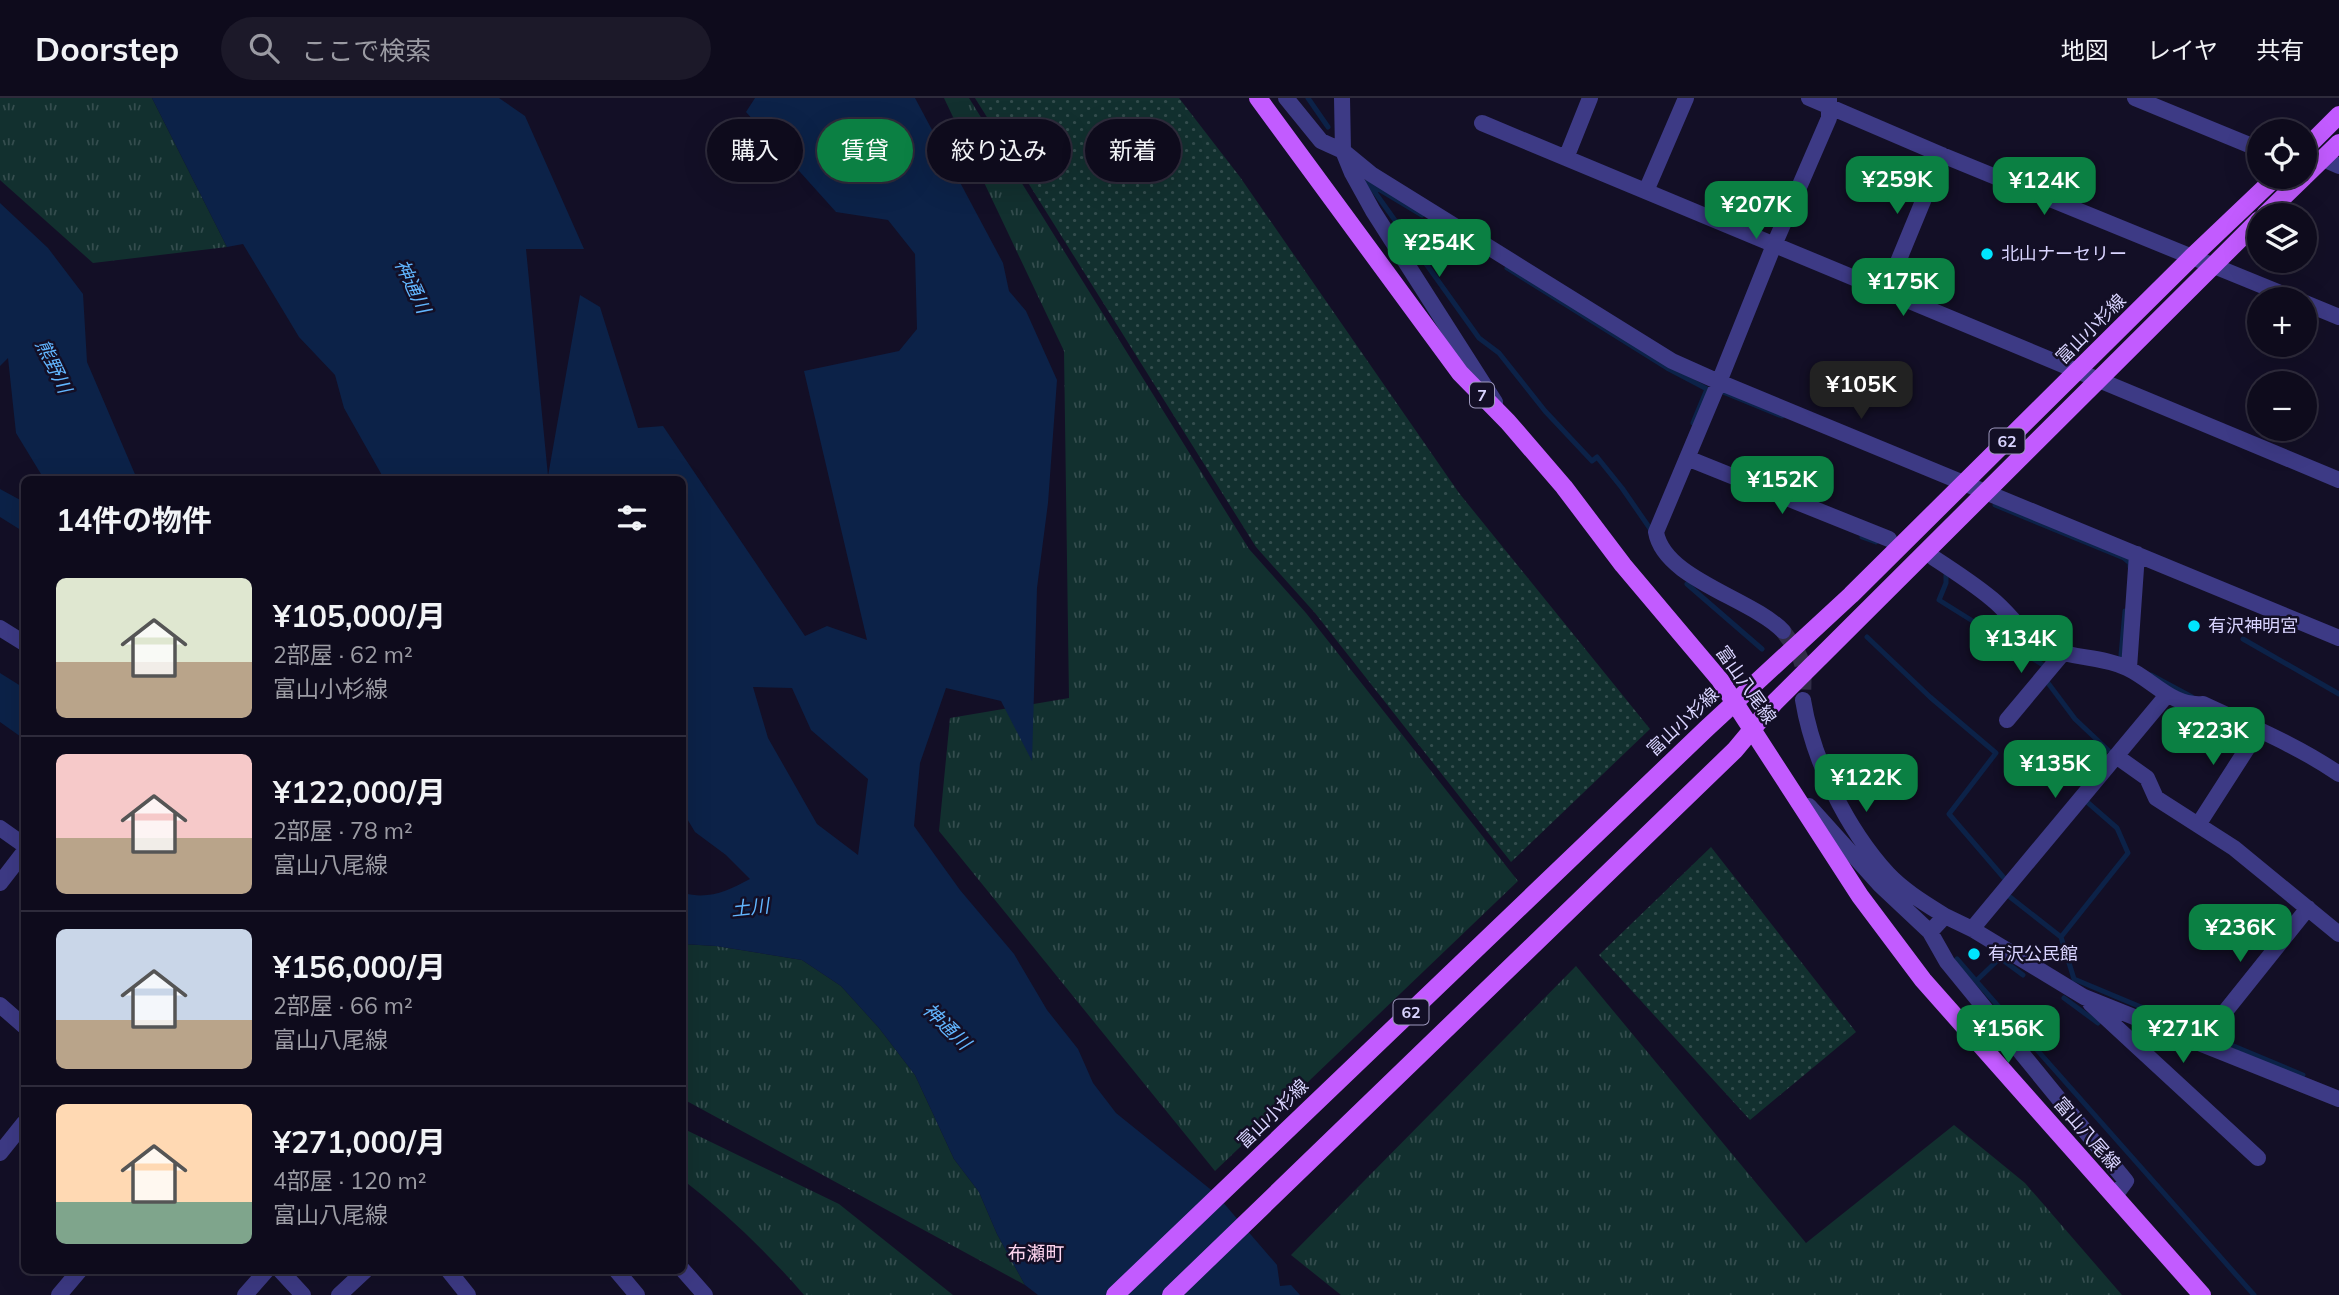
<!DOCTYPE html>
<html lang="ja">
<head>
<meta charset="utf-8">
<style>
	body { margin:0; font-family:Mulish,"Noto Sans JP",sans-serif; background:#1c1929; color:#f1f3f6; height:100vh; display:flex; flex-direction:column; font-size:26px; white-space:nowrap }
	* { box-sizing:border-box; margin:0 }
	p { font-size:23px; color:#9b9ba3 }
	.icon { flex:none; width:38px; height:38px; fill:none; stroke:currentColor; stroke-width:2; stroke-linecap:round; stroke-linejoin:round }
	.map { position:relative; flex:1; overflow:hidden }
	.panel { position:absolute; left:21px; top:378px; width:665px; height:798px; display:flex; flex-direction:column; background:#0e0b1c; border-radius:10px; box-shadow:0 7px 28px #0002,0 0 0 2px #2e2b3b }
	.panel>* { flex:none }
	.top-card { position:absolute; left:707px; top:21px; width:665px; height:63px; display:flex; gap:14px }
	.controls { position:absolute; left:2247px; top:21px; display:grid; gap:14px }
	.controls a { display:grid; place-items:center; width:70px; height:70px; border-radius:50%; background:#0e0b1c; box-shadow:0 7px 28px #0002,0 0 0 2px #2e2b3b; font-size:35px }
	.price { position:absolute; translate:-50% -60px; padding:0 16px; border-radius:14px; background:#0b8043; color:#fff; font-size:23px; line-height:46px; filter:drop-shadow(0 2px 4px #0008) }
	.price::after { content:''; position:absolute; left:50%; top:42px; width:21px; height:16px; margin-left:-10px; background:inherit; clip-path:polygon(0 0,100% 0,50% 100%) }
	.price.selected { background:#222; color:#fff }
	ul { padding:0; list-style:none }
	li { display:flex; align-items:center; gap:21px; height:175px; padding:0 35px }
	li+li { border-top:2px solid #2e2b3b }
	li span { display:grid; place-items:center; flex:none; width:196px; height:140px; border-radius:10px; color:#555 }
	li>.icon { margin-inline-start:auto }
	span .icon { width:84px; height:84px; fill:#fffc; stroke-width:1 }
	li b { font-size:30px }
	h2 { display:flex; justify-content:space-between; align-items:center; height:84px; padding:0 35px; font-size:30px }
	.pill { padding:0 24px; border-radius:32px; background:#0e0b1c; box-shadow:0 7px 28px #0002,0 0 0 2px #2e2b3b; font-size:24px; line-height:63px }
	.pill.selected { background:#0b8043; color:#fff }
	header { display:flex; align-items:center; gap:42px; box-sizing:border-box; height:98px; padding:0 35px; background:#0e0b1c; border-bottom:2px solid #2e2b3b }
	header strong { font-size:33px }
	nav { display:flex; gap:38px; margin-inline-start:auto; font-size:24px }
	.search { width:490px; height:63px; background:#1c1929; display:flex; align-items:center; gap:18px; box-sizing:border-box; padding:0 24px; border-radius:38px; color:#9b9ba3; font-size:26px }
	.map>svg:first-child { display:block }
	.grass { fill:url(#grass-tufts) }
	.park { fill:url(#park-dots) }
	.water { fill:#0c2248; fill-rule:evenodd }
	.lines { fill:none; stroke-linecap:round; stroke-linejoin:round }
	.stream { stroke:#0c2248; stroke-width:5 }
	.minor-tunnel { stroke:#312d47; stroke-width:16; stroke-dasharray:16 8; stroke-linecap:butt }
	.minor { stroke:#3d3a85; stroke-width:16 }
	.major { stroke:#c25bff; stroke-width:18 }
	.poi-dot { fill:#00e5ff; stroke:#130f26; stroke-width:2.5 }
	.labels { text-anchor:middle; stroke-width:5; stroke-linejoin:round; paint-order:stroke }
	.shield { fill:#130f26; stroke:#9e99be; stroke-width:2 }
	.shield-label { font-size:16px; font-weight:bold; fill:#d9d4ff }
	.poi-label { font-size:18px; fill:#d9d4ff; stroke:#130f26; text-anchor:start }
	.street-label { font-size:18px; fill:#d9d4ff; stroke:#130f26 }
	.water-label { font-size:19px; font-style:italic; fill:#62b6ff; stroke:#130f26 }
	.neighbourhood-label { font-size:19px; fill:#ffd6f0; stroke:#130f26 }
</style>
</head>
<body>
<header>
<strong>Doorstep</strong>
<div class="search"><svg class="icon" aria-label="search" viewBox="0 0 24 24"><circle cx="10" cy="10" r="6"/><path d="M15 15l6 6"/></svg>ここで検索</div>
<nav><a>地図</a><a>レイヤ</a><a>共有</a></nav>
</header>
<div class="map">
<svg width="2339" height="1197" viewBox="0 0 2339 1197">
	<defs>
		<pattern id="grass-tufts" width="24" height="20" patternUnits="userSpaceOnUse" patternTransform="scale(1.75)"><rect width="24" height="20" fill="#12302f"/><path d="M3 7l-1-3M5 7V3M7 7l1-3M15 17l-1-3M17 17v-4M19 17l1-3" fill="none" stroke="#344d4e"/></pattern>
		<pattern id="park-dots" width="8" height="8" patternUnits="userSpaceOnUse" patternTransform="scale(1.75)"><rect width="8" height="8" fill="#12302f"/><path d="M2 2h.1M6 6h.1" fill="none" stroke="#344d4e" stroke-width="1.8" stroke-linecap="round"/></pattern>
	</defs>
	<rect width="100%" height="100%" fill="#130f26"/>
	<path class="grass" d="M0,0H152L227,149L93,165L0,82Z
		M944,0H969L1249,451L1306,515L1518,783L1215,1073L939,733L950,620L1069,600L1064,253Z
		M682,846L716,848L802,862L841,888L879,930L915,977L954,1061L979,1094L997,1136L1025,1187L683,1001Z
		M1576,868L1806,1145L1954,1027L2025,1085L2122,1197H1341L1291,1157Z
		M682,1030L839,1106L953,1197H804C769,1156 725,1114 683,1082Z"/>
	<path class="park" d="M975,0H1179L1240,79L1459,395L1650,631L1511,764L1315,515L1256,449Z
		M1711,749L1856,934L1750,1022L1599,857Z"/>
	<path class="water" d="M152,0H499L525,18L584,151H526L548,378L580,197L600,209L638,330L663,328L805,538L827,528L867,542L804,273L899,253L917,231L915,156L888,122L836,114L746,14L755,0H915L1003,165L1009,193L1026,213L1057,282L1048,405L1037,490L1032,663L1001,603L946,590L920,665L914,728L960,792L1014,856L1047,912L1078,951L1093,985L1116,1015L1215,1095L1277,1167L1280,1188L1291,1187L1300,1197H1038L1025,1187L997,1136L979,1094L954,1061L915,977L879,930L841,888L802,862L716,848L683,846V795C709,802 727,793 750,781L726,757L695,734L683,714L682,382L380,381L383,379L344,310L335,277L299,239L243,146L227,149ZM753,589L792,590L811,632L868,681L858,757L817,726L768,640Z
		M0,105L48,150L83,196L87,264L137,381H44L16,335L8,260L0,268Z
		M0,391L24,404V434L0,419Z
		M0,575L24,590V641L0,624Z"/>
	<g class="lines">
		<path class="stream" d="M1308,0L1328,29
			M1367,84L1422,117
			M1369,86L1479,240L1499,255L1545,313L1592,363L1597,359L1622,390L1651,432
			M1507,170L1667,270L1707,291L1693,325
			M1723,294L1782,318
			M1995,407L2124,460L2130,465V469
			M1862,439L1876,444
			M1946,477V485L1939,502L2043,567
			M1687,486L1762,551
			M1867,539L1930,599L1996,655L1949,716L2004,780
			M2243,541L2339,596
			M2121,557L2125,513
			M2151,577L2192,599
			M2048,585L2075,621L2110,654
			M2010,799L2061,839L2074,881L2203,935
			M2061,839L2128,755L2117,730L2086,703
			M1957,861L1976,883L2000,860L2023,877
			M1976,883L2254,1197
			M2064,900L2098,925
			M2212,939L2303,977"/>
		<path class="minor-tunnel" d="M1783,533C1806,564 1804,565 1803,602"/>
		<path class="minor" d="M1286,0L1321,43L1343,53L1371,76L1672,263L1719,284L1774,147L1829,20V0
			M1342,0L1343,53L1352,75L1373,113L1495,304
			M1809,0L1942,57L2295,201
			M2135,0L2259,51
			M1482,25L2339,382
			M1566,60L1590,0
			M2323,61L2339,68
			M1646,93L1686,0
			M1886,193L1942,57
			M2305,205L2339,219
			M1687,360L1889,441
			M1934,460C1954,473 1974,486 1992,501C2012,517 2023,539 2048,550C2073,561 2102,558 2127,570C2153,582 2172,609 2203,606C2250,628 2297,647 2339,676
			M0,530L24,545
			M1783,533C1751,500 1664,481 1656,434L1719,284L2339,540
			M2129,570L2137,456
			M1803,602C1813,663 1847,731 1888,776C1904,793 1926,806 1945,818
			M2007,622L2063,555
			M2116,658L2147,680L2156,700L2234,750L2339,836
			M1809,708L1880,787L1930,834L1947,864L2126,1083L2114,1099
			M2198,727L2259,632
			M0,730L24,747
			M0,785L24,754
			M1972,831L2167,597
			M1930,834L1945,818L1972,831L2084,899L2339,1001
			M2090,905L2258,1060
			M0,907L24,928
			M2200,945L2308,810
			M0,1055L24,1025
			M682,1171L705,1197
			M280,1172L303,1197
			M448,1172L468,1197
			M616,1172L637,1197
			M59,1197L80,1172
			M245,1197L267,1172
			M339,1197L366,1172"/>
		<path class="major" d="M1258,0L1460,275L1508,324L1564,389L1623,467L1720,582L1860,798L1923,882L2202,1197
			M2305,51L2339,17
			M2305,78L2339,45
			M2265,117L2304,79
			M1115,1197L1706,631L1851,497L2192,159L2276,79
			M1171,1197L1735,652L1775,604L2259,122"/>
	</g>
	<g class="poi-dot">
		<circle cx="1987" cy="156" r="7"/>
		<circle cx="2194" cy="528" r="7"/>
		<circle cx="1974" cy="856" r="7"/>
	</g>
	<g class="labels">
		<g class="shield">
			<rect x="1470" y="284.5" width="24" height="25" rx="5"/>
			<rect x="1989.5" y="330.5" width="35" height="25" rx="5"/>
			<rect x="1393.5" y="901.5" width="35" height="25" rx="5"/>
		</g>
		<g class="shield-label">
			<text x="1482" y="303">7</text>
			<text x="2007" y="349">62</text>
			<text x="1411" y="920">62</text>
		</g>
		<g class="poi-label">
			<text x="2001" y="162">北山ナーセリー</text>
			<text x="2208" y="534">有沢神明宮</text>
			<text x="1988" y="862">有沢公民館</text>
		</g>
		<g class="street-label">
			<text transform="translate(2091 231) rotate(-45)" y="6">富山小杉線</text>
			<text transform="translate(1746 587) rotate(55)" y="6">富山八尾線</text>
			<text transform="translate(1683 624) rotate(-43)" y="6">富山小杉線</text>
			<text transform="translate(1273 1016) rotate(-44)" y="6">富山小杉線</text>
			<text transform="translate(2087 1036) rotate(49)" y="6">富山八尾線</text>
		</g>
		<g class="water-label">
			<text transform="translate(413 188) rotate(65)" y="7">神通川</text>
			<text transform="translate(54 268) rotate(64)" y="7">熊野川</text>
			<text transform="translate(750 809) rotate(-6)" y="7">土川</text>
			<text transform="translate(947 928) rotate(44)" y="7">神通川</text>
		</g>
		<g class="neighbourhood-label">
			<text x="1036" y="1162">布瀬町</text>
		</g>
	</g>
</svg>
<div class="controls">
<a><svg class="icon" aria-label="locate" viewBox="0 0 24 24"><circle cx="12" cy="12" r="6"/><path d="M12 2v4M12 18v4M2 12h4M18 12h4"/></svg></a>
<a><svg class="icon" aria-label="layers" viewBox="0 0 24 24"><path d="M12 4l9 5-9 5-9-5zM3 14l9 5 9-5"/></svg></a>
<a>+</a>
<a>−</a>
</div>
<b class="price" style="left:1897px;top:118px">¥259K</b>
<b class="price" style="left:2044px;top:119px">¥124K</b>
<b class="price" style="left:1756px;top:143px">¥207K</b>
<b class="price" style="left:1439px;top:181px">¥254K</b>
<b class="price" style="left:1903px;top:220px">¥175K</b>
<b class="price selected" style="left:1861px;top:323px">¥105K</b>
<b class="price" style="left:1782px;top:418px">¥152K</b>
<b class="price" style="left:2021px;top:577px">¥134K</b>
<b class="price" style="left:2213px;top:669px">¥223K</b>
<b class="price" style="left:2055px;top:702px">¥135K</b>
<b class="price" style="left:1866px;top:716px">¥122K</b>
<b class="price" style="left:2240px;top:866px">¥236K</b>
<b class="price" style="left:2008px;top:967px">¥156K</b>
<b class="price" style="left:2183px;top:967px">¥271K</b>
<div class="top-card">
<a class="pill">購入</a>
<a class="pill selected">賃貸</a>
<a class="pill">絞り込み</a>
<a class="pill">新着</a>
</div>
<section class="panel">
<h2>14件の物件<svg class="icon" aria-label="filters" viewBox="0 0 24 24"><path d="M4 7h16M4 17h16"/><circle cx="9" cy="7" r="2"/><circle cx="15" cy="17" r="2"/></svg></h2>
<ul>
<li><span style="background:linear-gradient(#dfe7d0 60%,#b9a48a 0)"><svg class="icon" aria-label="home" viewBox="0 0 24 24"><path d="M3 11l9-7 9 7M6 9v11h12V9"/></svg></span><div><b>¥105,000/月</b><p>2部屋 · 62 m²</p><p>富山小杉線</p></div></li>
<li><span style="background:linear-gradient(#f6c9c9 60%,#b9a48a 0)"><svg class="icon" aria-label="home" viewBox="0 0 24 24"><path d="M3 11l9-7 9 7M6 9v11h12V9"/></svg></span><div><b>¥122,000/月</b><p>2部屋 · 78 m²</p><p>富山八尾線</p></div></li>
<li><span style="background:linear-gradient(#c9d6e8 65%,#b9a48a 0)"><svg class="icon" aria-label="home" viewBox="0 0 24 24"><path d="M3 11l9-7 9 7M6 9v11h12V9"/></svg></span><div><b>¥156,000/月</b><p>2部屋 · 66 m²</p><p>富山八尾線</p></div></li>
<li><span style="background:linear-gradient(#ffd9b3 70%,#7fa58c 0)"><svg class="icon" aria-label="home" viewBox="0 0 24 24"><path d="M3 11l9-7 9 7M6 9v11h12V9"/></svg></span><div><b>¥271,000/月</b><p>4部屋 · 120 m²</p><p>富山八尾線</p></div></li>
</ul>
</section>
</div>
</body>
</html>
